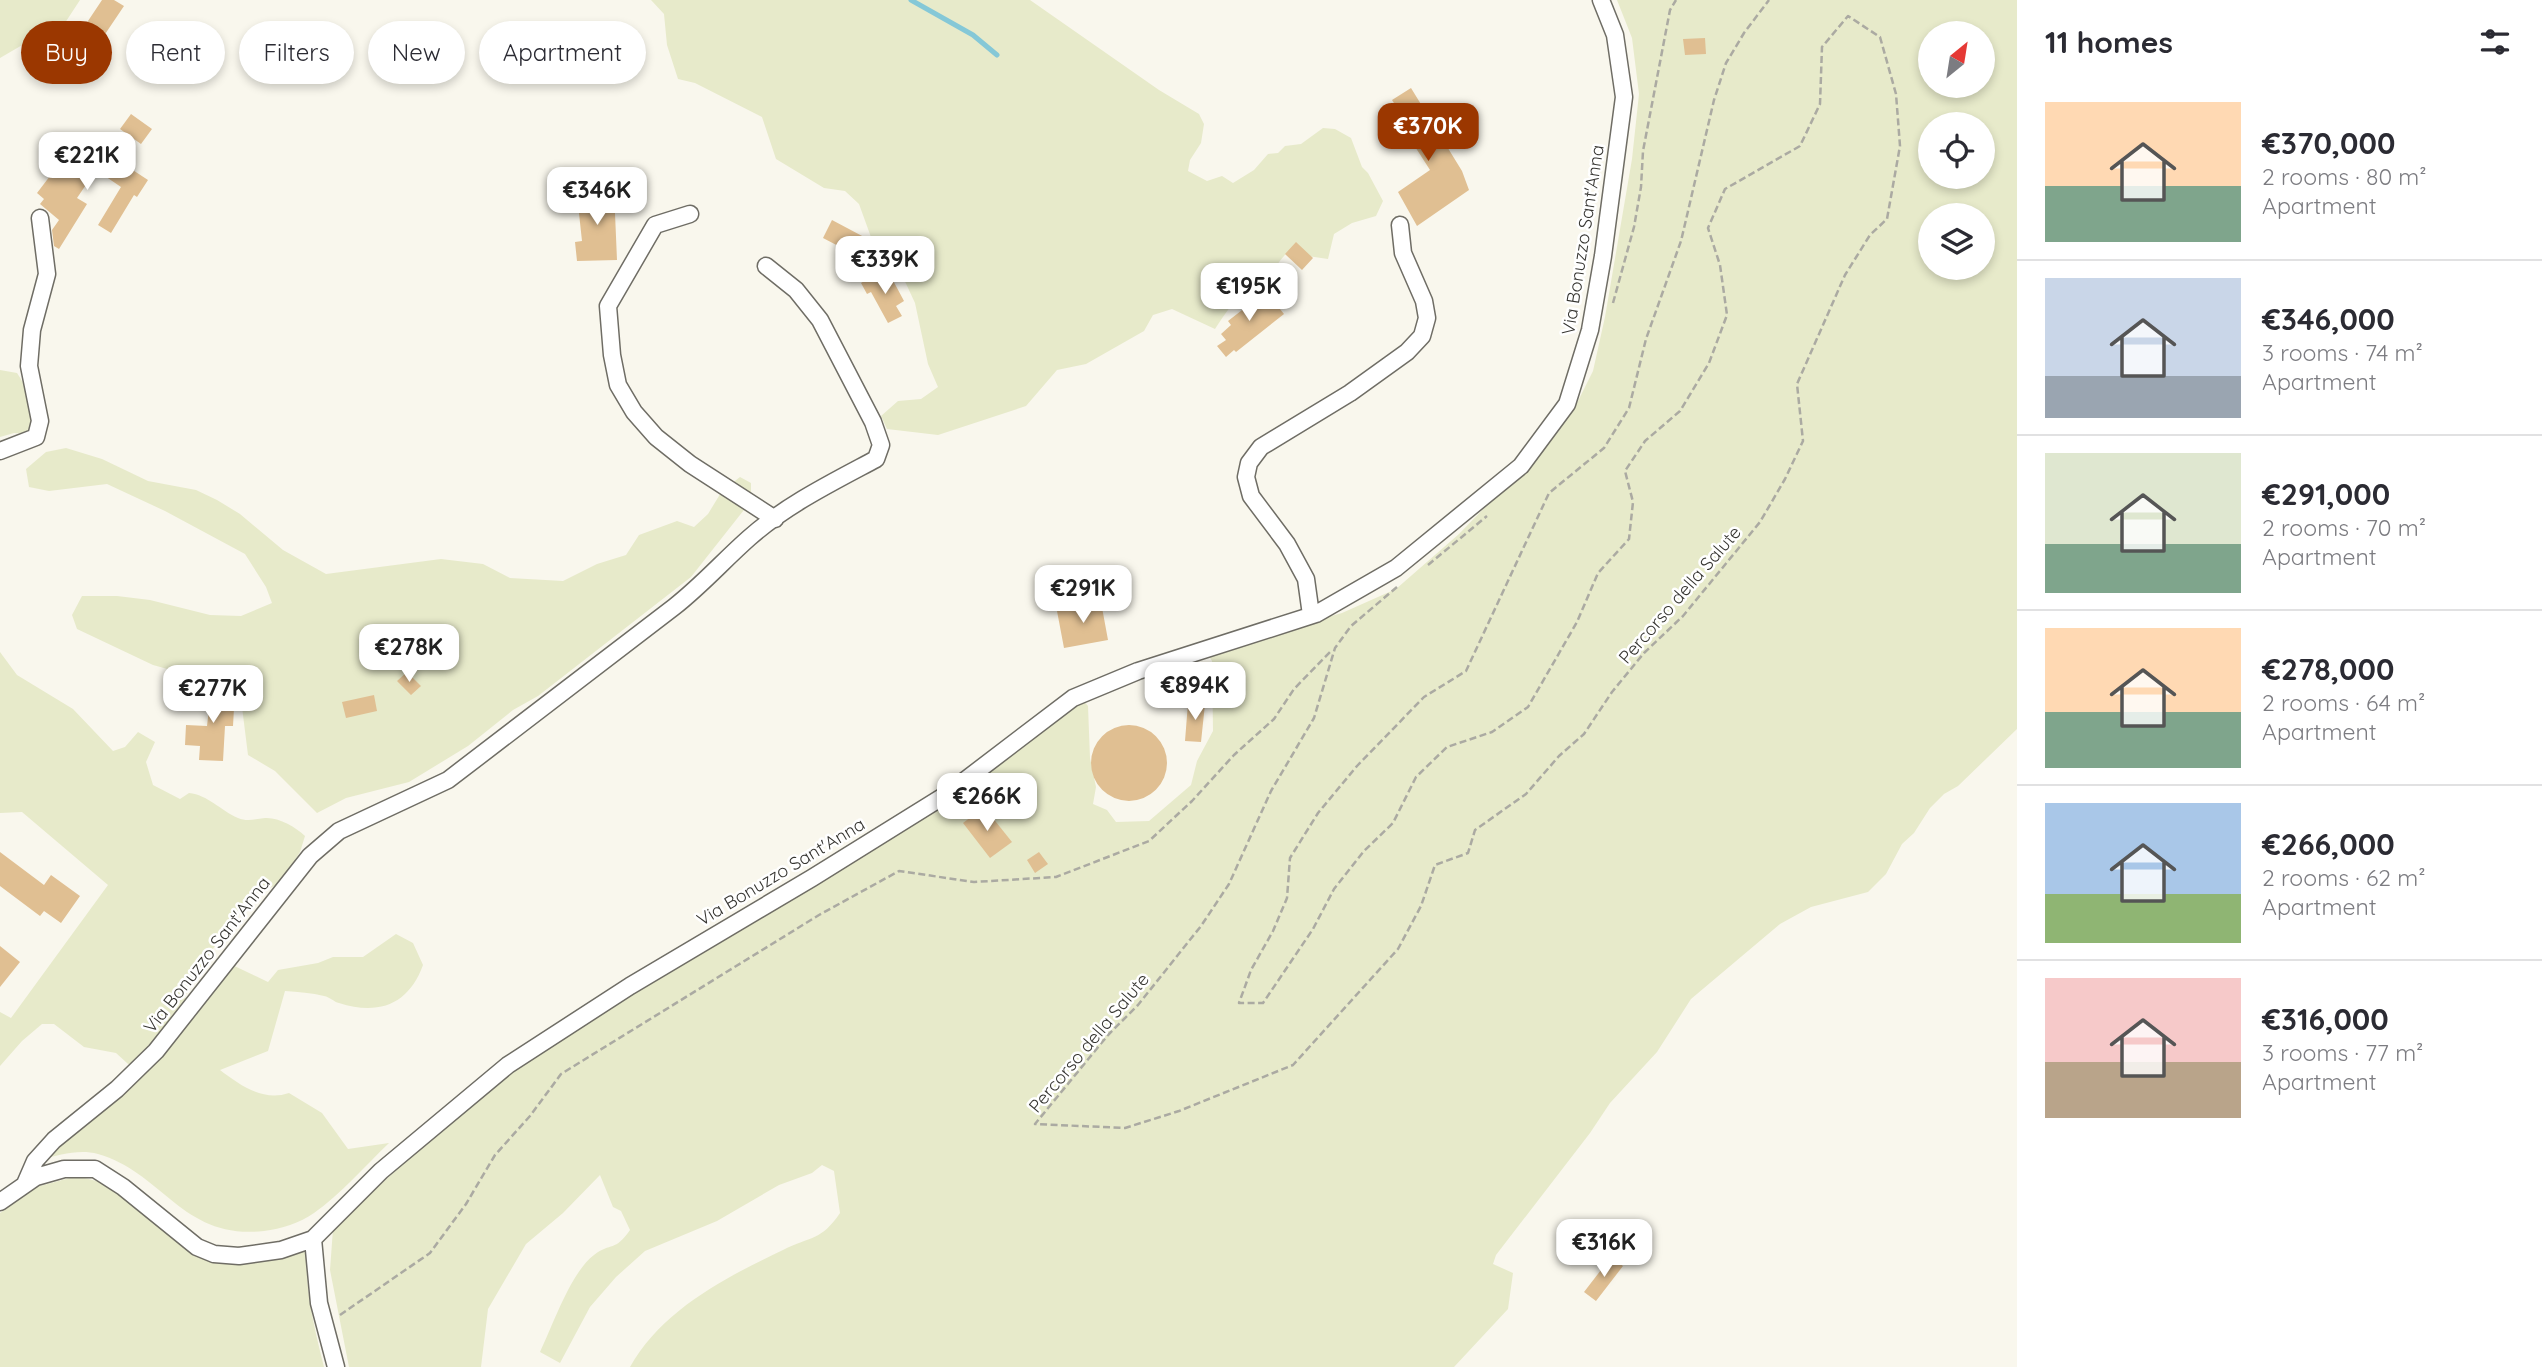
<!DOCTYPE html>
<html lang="en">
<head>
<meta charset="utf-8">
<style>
	body { margin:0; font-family:Quicksand,sans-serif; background:#f2f2f3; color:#2b2b33; height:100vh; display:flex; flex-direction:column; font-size:26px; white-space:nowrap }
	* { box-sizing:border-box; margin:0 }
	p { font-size:23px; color:#7c7c81 }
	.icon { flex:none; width:38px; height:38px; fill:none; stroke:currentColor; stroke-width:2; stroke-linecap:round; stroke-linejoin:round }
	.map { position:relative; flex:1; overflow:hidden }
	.panel { display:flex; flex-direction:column; background:#fff; width:525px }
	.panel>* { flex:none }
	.guide { position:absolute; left:21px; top:21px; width:665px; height:63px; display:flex; gap:14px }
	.needle { width:46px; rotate:30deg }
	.buttons { position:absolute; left:1918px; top:21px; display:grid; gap:14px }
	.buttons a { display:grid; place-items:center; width:77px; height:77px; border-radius:50%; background:#fff; box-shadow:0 4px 10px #0003; font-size:35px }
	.price { position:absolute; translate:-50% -60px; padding:0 16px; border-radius:14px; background:#fff; color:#222; font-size:23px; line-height:46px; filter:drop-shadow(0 2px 4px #0008) }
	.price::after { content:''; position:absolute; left:50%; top:42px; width:21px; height:16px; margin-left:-10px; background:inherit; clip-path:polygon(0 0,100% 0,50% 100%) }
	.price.selected { background:#9b3700; color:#fff }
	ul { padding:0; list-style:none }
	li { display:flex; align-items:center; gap:21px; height:175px; padding:0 28px }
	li+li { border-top:2px solid #e1e1e2 }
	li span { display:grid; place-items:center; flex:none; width:196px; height:140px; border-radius:0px; color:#555 }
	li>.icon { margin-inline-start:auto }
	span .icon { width:84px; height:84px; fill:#fffc; stroke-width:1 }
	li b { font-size:30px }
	h2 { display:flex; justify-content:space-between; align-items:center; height:84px; padding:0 28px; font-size:30px }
	.pill { padding:0 24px; border-radius:32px; background:#fff; box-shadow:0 4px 10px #0003; font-size:24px; line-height:63px }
	.pill.selected { background:#9b3700; color:#fff }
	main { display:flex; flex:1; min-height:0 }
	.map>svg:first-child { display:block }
	.green { fill:#e7eaca; fill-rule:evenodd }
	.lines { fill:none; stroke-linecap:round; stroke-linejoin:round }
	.stream { stroke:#85c8d7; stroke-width:5 }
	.building { fill:#e0bf92 }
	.street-casing { stroke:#6f6d65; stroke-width:19 }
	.path { stroke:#abaaa2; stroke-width:2.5; stroke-dasharray:7 3.5; stroke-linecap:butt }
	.street { stroke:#fff; stroke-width:16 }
	.labels { text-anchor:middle; stroke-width:5; stroke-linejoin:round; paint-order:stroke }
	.street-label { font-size:18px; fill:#363531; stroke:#fff }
</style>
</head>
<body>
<main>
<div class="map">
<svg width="2017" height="1367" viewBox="0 0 2017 1367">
	<rect width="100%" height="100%" fill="#f9f7ed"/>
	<path class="green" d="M0,0H80L61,29L36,37L0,58Z
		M651,0H1030L1159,90L1199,114L1204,124L1201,143L1190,160L1188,171L1207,181L1222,176L1233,183L1254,170L1268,154L1278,153L1285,146L1301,144L1323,128L1335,129L1351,138L1362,167L1368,173L1383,201L1376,216L1352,223L1334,234L1328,259L1301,255L1290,250C1278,260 1271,276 1261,288C1237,292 1228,310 1215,329L1172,309L1153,315L1144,331L1086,364L1057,370L1026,406L938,435L887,429L881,416L898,401L921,399L938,387L928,364L915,303L902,275L880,262L859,204L845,191L824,188L776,159L762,117L695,83L678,79L667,45L664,14Z
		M1617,0H2017V729L1958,786L1944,794L1930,808L1914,833L1902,844L1886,874L1868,892L1811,907L1780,924L1691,999L1657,1052L1610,1103L1590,1133L1496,1255L1493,1264L1513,1273L1508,1309L1454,1367H630C662,1310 726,1277 783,1250C811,1236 821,1241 840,1213L834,1171L822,1165L812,1173L779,1185L717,1221L645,1251L616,1277L590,1307L560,1363L540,1352C553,1325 571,1272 594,1255C611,1242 615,1252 630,1230L621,1211L613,1207L600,1175L563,1213L526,1244L488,1309L481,1367H349L330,1270L333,1229L483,1089L744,919L882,845L1082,699L1088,706L1090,758L1096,787L1093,804L1107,810L1116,822L1149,821L1191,785L1197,761L1213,731L1212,661L1206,651L1342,613L1396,589L1459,534L1558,432L1577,403L1593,371L1605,317L1632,159L1639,94L1632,38ZM1930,33H1983V86H1930ZM1930,124H1983V177H1930ZM1930,215H1983V268H1930Z
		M0,370L17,373C30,392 38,413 28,434L14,433L0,437Z
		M66,448L102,459L148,481L196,490L217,500L240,514L283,550L326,574L441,559L483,564L510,578L563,581L597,564L626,555L639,535L677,521L694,527L708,514L722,491L740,477L751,483V501L691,577L538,696L513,710L468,746L409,782L346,798L317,813L275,771L248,755L241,699L213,672L189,675L153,665L77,629L72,615L82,596H117L150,600L210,615L241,616L272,603L266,587L245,554L165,511L107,484L49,491L29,487L26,469L46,452Z
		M0,652L17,675L73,709L113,751L125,747L138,732L155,742L146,762L153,785L180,799L189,793C208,795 220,810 238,818C247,822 256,819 265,818C278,817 296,827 305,836L300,852L280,883L245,901L188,986L184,1004L226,962L268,982L278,970L318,963L333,957H363L396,934L413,943L423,965C409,1004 379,1016 339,1003C334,1002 330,997 324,996C312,993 298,992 285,991L268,1051L220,1070C240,1085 263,1102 289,1093L322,1113L348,1149L389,1143C366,1165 340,1195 314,1213C300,1223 281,1229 264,1231C182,1240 164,1173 98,1154C78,1149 60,1155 40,1160L138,1073L116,1053L84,1047L54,1024H42L22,1041L0,1066V1012L11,1018L108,885L22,812L0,813Z
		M77,1176L104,1183L206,1252L307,1245C304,1286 314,1327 324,1367H0V1213L36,1187Z"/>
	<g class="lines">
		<path class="stream" d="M911,0L973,35L997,55"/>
	</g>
	<path class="building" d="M102,0H114L124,6L89,58L79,51L87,38L80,33Z
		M1705,38L1706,54L1685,55L1683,39Z
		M1411,88L1462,171L1469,190L1417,226L1398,192L1430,170L1396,117L1401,114L1392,100Z
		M131,114L152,129L141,144L120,129Z
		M96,146L148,180L137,197L134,195L111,233L98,225L121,187L96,170L77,198L87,204L59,249L54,246L52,230L59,220L40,204L44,199L37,193L63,159L78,171Z
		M614,190L617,260L577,261L575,242L582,241L577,195Z
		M832,220L864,237L857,249L848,245L846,250L823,238Z
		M1296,242L1313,258L1302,270L1285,254Z
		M889,273L904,301L896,306L902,316L888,323L871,292L867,294L861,283L874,275L877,280Z
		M1257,291L1270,308L1275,303L1284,314L1236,352L1234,350L1226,357L1217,346L1226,340L1221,334L1231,325L1228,321L1246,307L1242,302Z
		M1101,602L1108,640L1064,648L1057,611Z
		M407,672L421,686L411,695L397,681Z
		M212,683L232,684L230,708H234L233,726H225L223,761L199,760L200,746L185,745L186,725L207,726Z
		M374,695L377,711L346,718L342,702Z
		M1188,703L1205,704L1201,742L1185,741Z
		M1091 763a38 38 0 1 1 76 0a38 38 0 1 1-76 0Z
		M984,807L1012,842L990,858L963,823Z
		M0,852L44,885L51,875L80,896L61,923L44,911L40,916L0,886Z
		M1039,852L1048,864L1035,873L1027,860Z
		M0,946L20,962L0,987Z
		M1611,1257L1623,1266L1596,1301L1584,1292Z"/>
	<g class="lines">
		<g class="street-casing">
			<path id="street" d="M690,214L655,225L608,306L612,355L618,385L634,412L656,437L690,464L775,519
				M0,451L36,437L40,421L29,366L32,330L47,274L40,218
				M1311,615L1306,579L1287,544L1251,496L1246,477L1249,463L1261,447L1350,393L1407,352L1422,336L1427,318L1424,301L1403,253L1400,225
				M25,1184L35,1161L54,1140L117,1089L156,1051L310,856L339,831L448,780L674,607C702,585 723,561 749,538C786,505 833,482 876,459L881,445L873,422L820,320L796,290L766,266
				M0,1202L36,1177L64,1169H95L123,1187L197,1247L214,1254L239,1256L281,1250L313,1239L381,1171L508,1065L630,986L812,878L947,794L1073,698L1138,671L1316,614L1396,568L1521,466L1567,404L1590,330L1603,256L1624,97L1615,35L1601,0
				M313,1239L319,1303L336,1367"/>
		</g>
		<path class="path" d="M1613,303L1634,227L1641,187L1643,151L1670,10L1676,0
			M1428,565L1487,516
			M1397,587L1351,626L1335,648L1314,718L1271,791L1229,884L1201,926L1138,1005L1108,1035L1035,1124L1125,1128L1179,1111L1293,1065L1398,949L1421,906L1435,865L1468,853L1475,830L1526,794L1559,756L1584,734L1612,692L1644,653L1683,616L1760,522L1785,479L1803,441L1797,384L1845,275L1870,235L1887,219L1900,146L1896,94L1880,37L1848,16L1822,47L1820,104L1800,146L1725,189L1708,228L1720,265L1727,315L1709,363L1680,411L1645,441L1625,471L1633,502L1629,539L1598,573L1577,622L1528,707L1492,732L1447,747L1416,777L1393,823L1364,851L1334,889L1313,929L1263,1003H1239L1251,970L1273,931L1287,898L1290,858L1318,813L1357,766L1424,697L1466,671L1549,493L1604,448L1629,408L1646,339L1681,241L1714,100L1726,63L1744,33L1769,0
			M340,1315L430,1253L466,1204L495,1155L530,1116L561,1074L819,915L899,871L974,882L1056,877L1149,841L1192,801L1234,755L1274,719L1294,689L1332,650"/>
		<use href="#street" class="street"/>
	</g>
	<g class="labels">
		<g class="street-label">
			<text transform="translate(1583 240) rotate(-81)" y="6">Via Bonuzzo Sant'Anna</text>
			<text transform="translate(1680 595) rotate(-49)" y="6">Percorso della Salute</text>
			<text transform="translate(781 872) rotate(-31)" y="6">Via Bonuzzo Sant'Anna</text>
			<text transform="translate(207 955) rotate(-52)" y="6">Via Bonuzzo Sant'Anna</text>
			<text transform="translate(1089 1043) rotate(-50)" y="6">Percorso della Salute</text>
		</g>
	</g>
</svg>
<div class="buttons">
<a><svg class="needle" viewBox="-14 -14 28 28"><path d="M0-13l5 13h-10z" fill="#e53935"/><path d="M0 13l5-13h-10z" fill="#7c7c81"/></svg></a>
<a><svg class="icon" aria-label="locate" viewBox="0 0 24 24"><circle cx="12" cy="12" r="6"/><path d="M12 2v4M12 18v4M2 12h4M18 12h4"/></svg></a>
<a><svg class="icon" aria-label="layers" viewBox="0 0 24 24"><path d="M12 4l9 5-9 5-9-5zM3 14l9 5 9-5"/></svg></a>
</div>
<b class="price selected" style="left:1428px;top:163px">€370K</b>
<b class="price" style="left:87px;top:192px">€221K</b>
<b class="price" style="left:597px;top:227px">€346K</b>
<b class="price" style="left:885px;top:296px">€339K</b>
<b class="price" style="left:1249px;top:323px">€195K</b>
<b class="price" style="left:1083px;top:625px">€291K</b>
<b class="price" style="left:409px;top:684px">€278K</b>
<b class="price" style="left:1195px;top:722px">€894K</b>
<b class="price" style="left:213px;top:725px">€277K</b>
<b class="price" style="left:987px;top:833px">€266K</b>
<b class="price" style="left:1604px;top:1279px">€316K</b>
<div class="guide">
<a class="pill selected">Buy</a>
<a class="pill">Rent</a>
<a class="pill">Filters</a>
<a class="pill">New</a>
<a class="pill">Apartment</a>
</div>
</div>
<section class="panel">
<h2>11 homes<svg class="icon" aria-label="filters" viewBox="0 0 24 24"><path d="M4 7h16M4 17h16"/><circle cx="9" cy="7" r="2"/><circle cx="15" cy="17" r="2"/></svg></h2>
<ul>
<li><span style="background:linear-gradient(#ffd9b3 60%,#7fa58c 0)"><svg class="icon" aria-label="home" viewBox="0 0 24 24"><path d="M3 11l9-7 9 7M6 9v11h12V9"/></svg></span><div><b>€370,000</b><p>2 rooms · 80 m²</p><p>Apartment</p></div></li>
<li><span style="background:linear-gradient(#c9d6e8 70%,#9aa5b1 0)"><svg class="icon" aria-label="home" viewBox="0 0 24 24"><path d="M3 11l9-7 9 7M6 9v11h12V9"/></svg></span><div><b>€346,000</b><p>3 rooms · 74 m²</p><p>Apartment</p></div></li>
<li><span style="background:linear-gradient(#dfe7d0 65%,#7fa58c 0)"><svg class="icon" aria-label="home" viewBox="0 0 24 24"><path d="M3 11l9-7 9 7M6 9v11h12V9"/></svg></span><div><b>€291,000</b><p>2 rooms · 70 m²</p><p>Apartment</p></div></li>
<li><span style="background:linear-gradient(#ffd9b3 60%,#7fa58c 0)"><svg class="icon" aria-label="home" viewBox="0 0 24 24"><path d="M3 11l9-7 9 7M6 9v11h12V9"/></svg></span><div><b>€278,000</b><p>2 rooms · 64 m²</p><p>Apartment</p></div></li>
<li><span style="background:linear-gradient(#a9c7e8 65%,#8fb573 0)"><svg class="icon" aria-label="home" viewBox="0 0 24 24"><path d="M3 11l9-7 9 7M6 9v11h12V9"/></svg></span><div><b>€266,000</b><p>2 rooms · 62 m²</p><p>Apartment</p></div></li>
<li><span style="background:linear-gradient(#f6c9c9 60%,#b9a48a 0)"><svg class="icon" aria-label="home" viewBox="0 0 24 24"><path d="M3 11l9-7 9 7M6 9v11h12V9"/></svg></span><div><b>€316,000</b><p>3 rooms · 77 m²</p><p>Apartment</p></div></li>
</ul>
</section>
</main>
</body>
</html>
